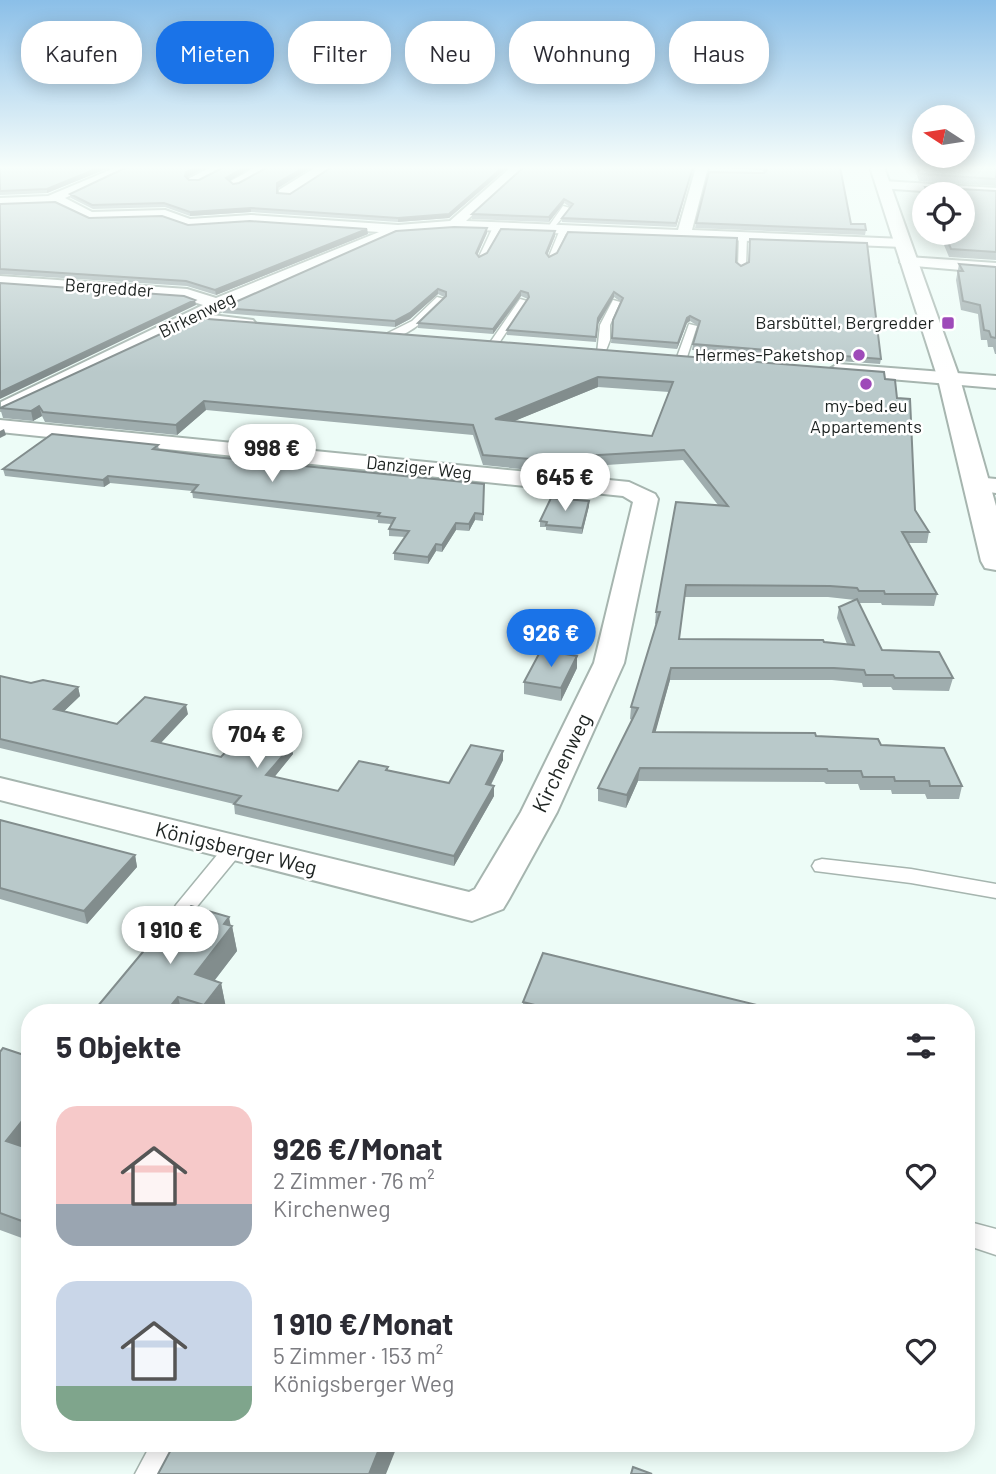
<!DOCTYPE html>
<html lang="de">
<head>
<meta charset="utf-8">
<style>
	body { margin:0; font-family:Barlow,sans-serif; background:#f7f7f7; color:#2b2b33; height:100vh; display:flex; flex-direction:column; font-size:26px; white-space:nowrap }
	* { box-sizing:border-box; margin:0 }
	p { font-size:23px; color:#7c7c81 }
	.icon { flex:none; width:38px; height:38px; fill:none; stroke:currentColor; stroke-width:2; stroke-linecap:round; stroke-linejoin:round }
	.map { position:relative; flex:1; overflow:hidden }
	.panel { position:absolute; left:21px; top:1004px; width:954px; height:448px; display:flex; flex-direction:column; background:#fff; border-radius:28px; box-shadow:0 4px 18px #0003 }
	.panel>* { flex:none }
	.banner { position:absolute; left:21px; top:21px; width:956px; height:63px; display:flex; gap:14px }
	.needle { width:46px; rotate:282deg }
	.tools { position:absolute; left:912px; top:105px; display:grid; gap:14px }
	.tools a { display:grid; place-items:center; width:63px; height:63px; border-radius:50%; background:#fff; box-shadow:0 4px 18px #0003; font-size:35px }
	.price { position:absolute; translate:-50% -60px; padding:0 16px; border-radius:24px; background:#fff; color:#222; font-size:23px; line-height:46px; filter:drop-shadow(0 2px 4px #0008) }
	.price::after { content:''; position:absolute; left:50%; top:42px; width:21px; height:16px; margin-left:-10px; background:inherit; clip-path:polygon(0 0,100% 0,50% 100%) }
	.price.selected { background:#1a73e8; color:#fff }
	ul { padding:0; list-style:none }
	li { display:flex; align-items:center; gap:21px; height:175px; padding:0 35px }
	li span { display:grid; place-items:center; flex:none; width:196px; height:140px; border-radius:21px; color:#555 }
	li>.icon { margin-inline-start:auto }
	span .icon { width:84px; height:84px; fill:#fffc; stroke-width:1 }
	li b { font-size:30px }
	h2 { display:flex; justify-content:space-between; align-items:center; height:84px; padding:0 35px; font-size:30px }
	.chip { padding:0 24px; border-radius:28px; background:#fff; box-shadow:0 4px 18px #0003; font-size:24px; line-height:63px }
	.chip.selected { background:#1a73e8; color:#fff }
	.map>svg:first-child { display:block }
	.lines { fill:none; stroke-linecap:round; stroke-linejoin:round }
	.lane-casing { stroke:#a6b5af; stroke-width:3 }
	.street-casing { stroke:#a6b5af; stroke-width:4 }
	.secondary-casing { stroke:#a6b5af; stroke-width:4 }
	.lane { fill:#fff; fill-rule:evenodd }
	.street { fill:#fff; fill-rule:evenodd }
	.secondary { fill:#fff; fill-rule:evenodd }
	.wall { fill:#9fadae; fill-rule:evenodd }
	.shaded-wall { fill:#828d8d }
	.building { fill:#b9c9ca; stroke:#828d8d; stroke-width:2; fill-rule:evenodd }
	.poi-dot { fill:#9e4ab9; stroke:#fff; stroke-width:2.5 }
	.labels { text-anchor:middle; stroke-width:5; stroke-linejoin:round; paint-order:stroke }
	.far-street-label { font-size:18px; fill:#1d2321; stroke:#fff }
	.far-poi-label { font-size:18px; fill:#1d2321; stroke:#fff; text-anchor:end }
	.street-label { font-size:21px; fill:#1d2321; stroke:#fff }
</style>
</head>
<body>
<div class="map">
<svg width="996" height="1474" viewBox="0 0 996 1474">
	<rect width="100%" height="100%" fill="#edfcf7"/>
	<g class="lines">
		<g class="lane-casing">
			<path id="lane" d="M563,206L570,208L552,230H546Z
				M497,225L501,227L485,257L478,259L493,227Z
				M561,227L568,229L555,257L548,259Z
				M743,234L747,236L746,267L742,269L738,267L739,236Z
				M437,297L444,299C431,315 408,339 386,338V334L412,321Z
				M520,299L527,301L497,346H491L489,344Z
				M613,300L620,302L610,325V340L605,353H597L600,325Z
				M689,324L697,326L687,357L682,360L677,357Z
				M234,841L241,843L244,848L241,853L190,915L183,917L176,915L173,910L176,905L227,843Z
				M822,859L911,869L996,884V898L911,883L815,871L812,866L815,861Z
				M966,1221L996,1229V1255L966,1245Z
				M151,1444H184L169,1474H135Z"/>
		</g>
		<g class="street-casing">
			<path id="street" d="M117,167H132L65,198L92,212L165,210L190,219L251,215L398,225L450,221L511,167H524L466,221L678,230L696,167H708L692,230L903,239L910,243L903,247L454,229L396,233L212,315L253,320L256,324L253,328L196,324L15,410H1V402L203,305L185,299L0,286V276L187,289L216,298L379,232L251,223L189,227L163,218L90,220L56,204L0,206V198L48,196Z
				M211,167H226L198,182H190L188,179Z
				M256,167H270L239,185L235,186L229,182Z
				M316,167L332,168L289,196H279V190Z
				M883,181L996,188V196L879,188L877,185Z
				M908,257L996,263V273L903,265L900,262Z
				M838,364L996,376V388L831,374L828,370Z
				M0,420L629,482L655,494L658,499L624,663L557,812L509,899L503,909L472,921L0,800V778L469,892L475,889L521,812L594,663L633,502L623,496L0,432Z
				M975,477L996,479V493L967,489L963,484L967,479Z"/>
		</g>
		<g class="secondary-casing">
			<path id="secondary" d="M870,167H884L960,379L996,506V570L985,568L981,561L938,379Z"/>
		</g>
		<use href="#lane" class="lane"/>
		<use href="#street" class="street"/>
		<use href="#secondary" class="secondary"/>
	</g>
	<path class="wall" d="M0,167H111L47,193L0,195Z
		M127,167H206L187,178L189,180L229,181L233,184L239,183L268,167H312L278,188L277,193L290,194L332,167H508L449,218L398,222L251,212L190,216L165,207L93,209L71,198L70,194Z
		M693,167L676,227L562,222V218L570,207L564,203L549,222L472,219V214Z
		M710,167H840L851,224L866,230L865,235L695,228L696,223L765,173L761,170L710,168Z
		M914,167H996V186L919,181Z
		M925,187L996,191V260L949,257L939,233H962V194H924Z
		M0,204L89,218L188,225L367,229L368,234L216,295L187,286L0,274Z
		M555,231V236L547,255L549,257L736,262L881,359L880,364L692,350L693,344L698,326L690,321L687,323L677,349L611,343L613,320L621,302L614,297L598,324L596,342L507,335V330L528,299L521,296L493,334L418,328V323L444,297L438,294L410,319L395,327L223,313L222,308L487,233L477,255L479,257Z
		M959,264L996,267V354H995L993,347H988L987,340H981L978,314L961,310L956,280Z
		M195,318L885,379L897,398L915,510L929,532L927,543H908L937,594L934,606L882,605L881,603H859L882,650L953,678L949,691L893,690L891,687H863L862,683L832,680H670L655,732L816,736L881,745L962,786L959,799H927L925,794H892L891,790H860L858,784H826L824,782L638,781L626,808L598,801V788L632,720L630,719L631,707L657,624H655L656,612L718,505L683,460L530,470L483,465L473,435L206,410L177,435L45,422L42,416L33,421L3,418L0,408ZM598,387L669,392L652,436L514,421ZM685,597H828L855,600L839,607L837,618L847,644L824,642L679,639Z
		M158,445L159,450L484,484L483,521L475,520L469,531L456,530L442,552L436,551L428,564L394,560V553L405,537L389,536V529L391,524L378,523V520L193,498L192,491L110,483L104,487L5,476L3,469Z
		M589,506L582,534L546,530V527H540V521Z
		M577,668L561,701L524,694V682Z
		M0,676L31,683L78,687L80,696L64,711L117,724L188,714L161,743L221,757L259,734H296L298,744L292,750L293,754L274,777L338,791L388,767V770L449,783L503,751V760L491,785L494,796L454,866L235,814L234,804L0,748Z
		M0,820L135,855L137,867L87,924L0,899Z
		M231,926H232L237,951L215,980L221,983L226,1008L222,1013H92Z
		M523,1002L790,1013H523Z
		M0,1052L25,1147L30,1149V1241L0,1230Z"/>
	<path class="shaded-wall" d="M101,167H111L47,193V189Z
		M198,167H206L187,177L186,180V172Z
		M245,167H252L226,183V178Z
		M305,167H312L278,188L277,198V183Z
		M503,167H508L449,218L398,222V218Z
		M693,167L676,227V223Z
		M564,199V203L549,222V217Z
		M251,208V212L190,216V212Z
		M487,228V233L476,258V253Z
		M367,229L368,234L216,295L215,290Z
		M555,231V236L546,258V253Z
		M438,289V294L410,319L395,327V321Z
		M521,291V296L493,334V329Z
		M614,292V297L598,324L596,342L598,318Z
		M195,300L196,305L0,399V392Z
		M690,316V321L687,323L677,349L678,343L687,318Z
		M598,377V387L495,429V419Z
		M204,401L206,410L177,435L176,425Z
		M39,406L42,416L33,421L31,411Z
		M4,429L6,435L0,438V431Z
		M108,476L110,483L104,487L103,480Z
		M589,501V506L582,534V528Z
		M475,513V520L469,531V524Z
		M456,523V530L442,552V545Z
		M436,544V551L428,564V557Z
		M577,656V668L561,701V688Z
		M671,668L670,680L652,745L653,732Z
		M78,687L80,696L57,718L54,709Z
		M186,705L188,714L154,750L152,741Z
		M296,734L298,744L292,750L293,754L268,785L266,775Z
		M503,751V760L486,794V784Z
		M640,768L638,781L626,808L627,795Z
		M494,786V796L454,866V856Z
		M135,855L137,867L87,924L84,911Z
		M229,917L231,927L232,926L237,951L200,999L195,974L224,924Z
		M221,983L226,1008L222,1013H206L204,1005Z
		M178,997L182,1013H165Z
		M30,1111V1141L14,1161L6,1141Z
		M381,1444H398L386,1474H369Z"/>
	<path class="building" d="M0,167H101L47,189L0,191Z
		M127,167H198L186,172L185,176L189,180H199L224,167H245L226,178L233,184L239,183L268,167H305L277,183V193L290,194L332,167H503L449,214L398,218L251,208L190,212L164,203L92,205L70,194Z
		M524,167H693L676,223L562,218L573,204L564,199L549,217L472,214Z
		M762,167H840L851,224H865L866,230L696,223L709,172L764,173L767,170Z
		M918,167H996V179L920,174Z
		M925,187L996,191V252L951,249L944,233H962V194H928Z
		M55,202L89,218L162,216L188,225L250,221L367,229L215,290L186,281L0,269V204Z
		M454,227L487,228L476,253L479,257L487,253L501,229L555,231L546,253L549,257L557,253L568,232L737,238L736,262L741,266L749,262L750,239L867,243L881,359L693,344L700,321L690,316L687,318L678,343L612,338L613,320L623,298L614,292L598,318L596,337L507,330L529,297L528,293L521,291L493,329L418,323L446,296V292L438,289L410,313L395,321L222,308L396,231Z
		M959,264L996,267V339V338L991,337L989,331L984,330L980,305L963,301L958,271H963Z
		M0,283L184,296L195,300L0,392Z
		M195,318L884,372L885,379L895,380L897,398L910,399L915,510L929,532H902L937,594H885L884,591H859L857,588L830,586L686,585L679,639L823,640L824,642L854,645L839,607L857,599L882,650L939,652L953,678H895L893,675H866L864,670L834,668H671L653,732L815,733L816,736L878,739L881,745L944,748L962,786H930L929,781H895L894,777H863L861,771H828L827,769L640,768L627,795L598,788L638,708L631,707L660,612H656L676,502L728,506L684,450L530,459L483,455L473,425L204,401L176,425L43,412L39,406L31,411L0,408ZM598,377L673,382L652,436L495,419Z
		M52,434L158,445L153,449L214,457L484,484L483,514L475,513L469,524L456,523L442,545L436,544L428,557L394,553L409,531L389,529L395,518L378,516L380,513L192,492L198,485L108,476L103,480L3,469Z
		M551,498L589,501L582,528L546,525L547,522L540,521Z
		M541,650L577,656L561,688L524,682Z
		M0,676L31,683L43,680L78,687L54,709L117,724L145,697L186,705L152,741L221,757L245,731L259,734L265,727L296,734L288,744L292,745L266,775L338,791L359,761L388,767L386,770L449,783L471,745L503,751L486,784L494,786L454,856L234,804L241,796L0,739Z
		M0,820L135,855L84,911L0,888Z
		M191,906L229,917L224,924L232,926L195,974L221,983L204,1005L178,997L165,1013H92L177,911L184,913Z
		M543,953L790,1013H566L523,1002Z
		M3,1048L30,1057V1111L6,1141L30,1149V1224L0,1213V1052Z
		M174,1444H381L369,1474H158Z
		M633,1467L652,1474H631Z"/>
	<linearGradient id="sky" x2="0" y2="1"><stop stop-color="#8bbfe8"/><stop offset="0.45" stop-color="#f7fefb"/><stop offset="1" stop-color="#f7fefb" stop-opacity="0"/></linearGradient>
	<rect width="996" height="373" fill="url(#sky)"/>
	<g class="poi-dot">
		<rect x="941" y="316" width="14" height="14" rx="3.5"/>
		<circle cx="859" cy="355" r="7"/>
		<circle cx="866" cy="384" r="7"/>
	</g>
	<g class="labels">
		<g class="far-street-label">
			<text transform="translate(109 288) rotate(4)" y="6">Bergredder</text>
			<text transform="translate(197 315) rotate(-26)" y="6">Birkenweg</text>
			<text transform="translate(419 468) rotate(6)" y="6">Danziger Weg</text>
		</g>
		<g class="far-poi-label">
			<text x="934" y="329">Barsbüttel, Bergredder</text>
			<text x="845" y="361">Hermes-Paketshop</text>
			<text x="866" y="412" text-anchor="middle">my-bed.eu<tspan x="866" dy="21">Appartements</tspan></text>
		</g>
		<g class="street-label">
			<text transform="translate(562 763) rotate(-64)" y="7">Kirchenweg</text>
			<text transform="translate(236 849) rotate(14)" y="7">Königsberger Weg</text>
		</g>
	</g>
</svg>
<div class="tools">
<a><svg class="needle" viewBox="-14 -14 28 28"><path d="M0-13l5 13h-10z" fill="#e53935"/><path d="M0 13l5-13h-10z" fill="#7c7c81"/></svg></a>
<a><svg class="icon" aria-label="locate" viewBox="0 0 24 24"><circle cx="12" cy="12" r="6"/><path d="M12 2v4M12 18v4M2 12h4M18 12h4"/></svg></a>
</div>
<b class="price" style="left:272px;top:484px">998 €</b>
<b class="price" style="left:565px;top:513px">645 €</b>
<b class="price selected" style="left:551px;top:669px">926 €</b>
<b class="price" style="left:257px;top:770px">704 €</b>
<b class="price" style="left:170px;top:966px">1 910 €</b>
<div class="banner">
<a class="chip">Kaufen</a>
<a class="chip selected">Mieten</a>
<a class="chip">Filter</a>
<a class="chip">Neu</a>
<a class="chip">Wohnung</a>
<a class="chip">Haus</a>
</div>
<section class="panel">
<h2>5 Objekte<svg class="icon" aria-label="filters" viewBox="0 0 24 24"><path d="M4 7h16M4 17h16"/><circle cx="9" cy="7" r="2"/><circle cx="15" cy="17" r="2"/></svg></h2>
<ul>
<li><span style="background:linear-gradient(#f6c9c9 70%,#9aa5b1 0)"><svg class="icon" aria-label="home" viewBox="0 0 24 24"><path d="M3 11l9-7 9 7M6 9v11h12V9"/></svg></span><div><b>926 €/Monat</b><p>2 Zimmer · 76 m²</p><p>Kirchenweg</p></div><svg class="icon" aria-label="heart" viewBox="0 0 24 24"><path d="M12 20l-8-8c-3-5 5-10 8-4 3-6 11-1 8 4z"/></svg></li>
<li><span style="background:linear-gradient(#c9d6e8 75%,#7fa58c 0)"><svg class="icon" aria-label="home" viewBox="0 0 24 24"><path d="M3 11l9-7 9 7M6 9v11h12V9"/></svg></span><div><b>1 910 €/Monat</b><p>5 Zimmer · 153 m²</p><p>Königsberger Weg</p></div><svg class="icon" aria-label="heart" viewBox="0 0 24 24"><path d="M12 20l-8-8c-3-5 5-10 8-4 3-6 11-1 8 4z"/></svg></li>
</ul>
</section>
</div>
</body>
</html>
